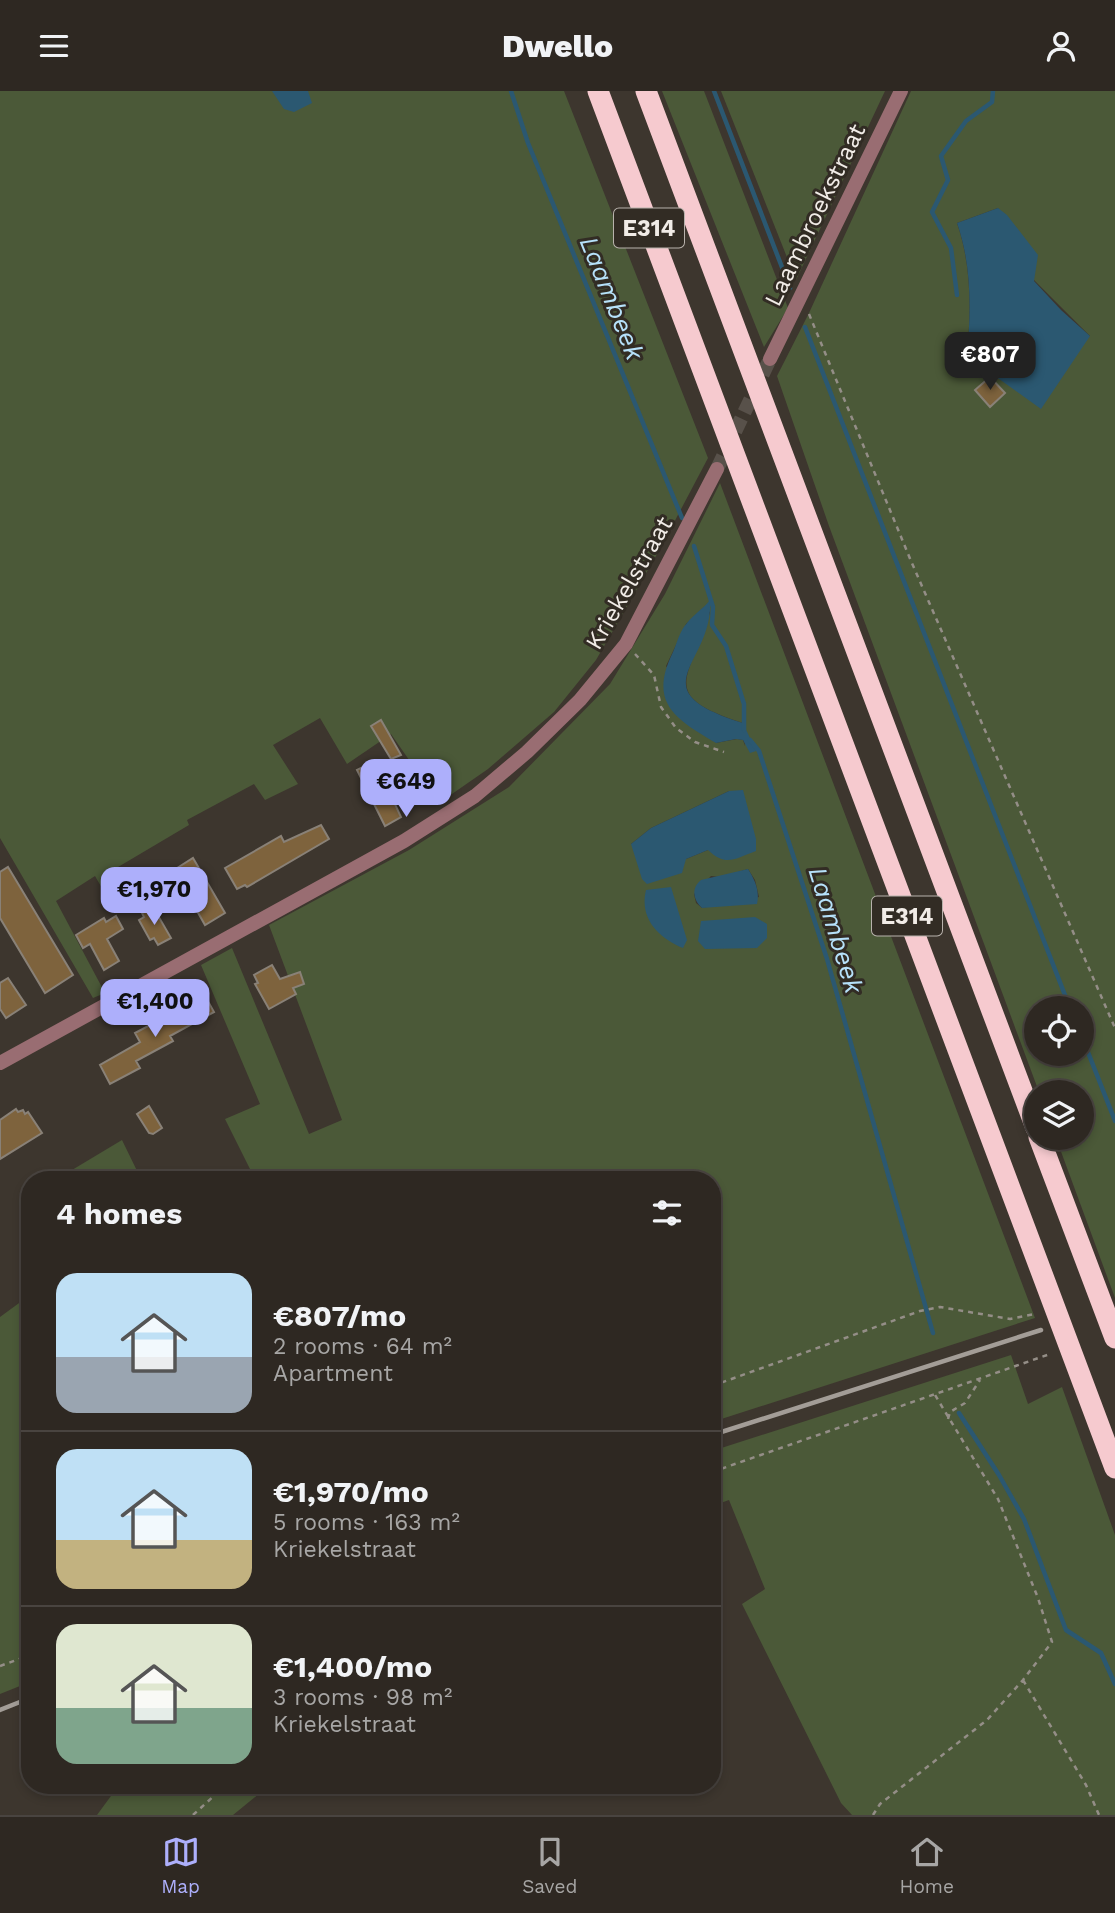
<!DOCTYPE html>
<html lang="en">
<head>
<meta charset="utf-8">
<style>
	body { margin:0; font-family:"Work Sans",sans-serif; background:#36302a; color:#f1f3f6; height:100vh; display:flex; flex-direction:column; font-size:26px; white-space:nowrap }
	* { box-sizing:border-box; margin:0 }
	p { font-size:23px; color:#a7a6a5 }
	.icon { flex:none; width:38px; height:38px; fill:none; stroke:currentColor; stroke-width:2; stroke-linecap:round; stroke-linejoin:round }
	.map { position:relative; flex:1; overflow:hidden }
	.side { position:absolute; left:21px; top:1080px; width:700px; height:623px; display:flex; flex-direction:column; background:#2e2822; border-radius:28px; box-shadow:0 4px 10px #0003,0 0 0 2px #494440 }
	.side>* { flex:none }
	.tools { position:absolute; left:1024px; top:905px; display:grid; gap:14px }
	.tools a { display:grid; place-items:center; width:70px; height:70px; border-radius:50%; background:#2e2822; box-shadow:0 4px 10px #0003,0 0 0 2px #494440; font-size:35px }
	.price { position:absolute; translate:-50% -60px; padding:0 16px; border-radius:14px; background:#adaffb; color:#111; font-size:23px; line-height:46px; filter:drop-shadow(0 2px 4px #0008) }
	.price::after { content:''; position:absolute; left:50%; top:42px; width:21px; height:16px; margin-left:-10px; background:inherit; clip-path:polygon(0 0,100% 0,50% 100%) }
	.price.selected { background:#222; color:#fff }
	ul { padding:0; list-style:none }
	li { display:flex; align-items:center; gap:21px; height:175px; padding:0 35px }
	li+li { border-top:2px solid #494440 }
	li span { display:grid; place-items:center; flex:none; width:196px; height:140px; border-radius:21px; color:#555 }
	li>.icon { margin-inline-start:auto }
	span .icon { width:84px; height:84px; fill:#fffc; stroke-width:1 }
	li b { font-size:30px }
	h2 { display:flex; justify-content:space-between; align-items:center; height:84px; padding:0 35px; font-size:30px }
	header { display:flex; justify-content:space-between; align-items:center; height:91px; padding:0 35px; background:#2e2822; font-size:32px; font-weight:800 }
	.menu { display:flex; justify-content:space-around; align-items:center; height:98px; border-top:2px solid #494440; background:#2e2822; font-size:19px; color:#a7a6a5 }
	.menu a { display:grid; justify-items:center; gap:4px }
	.menu .selected { color:#adaffb }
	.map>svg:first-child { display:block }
	.green { fill:#4b5938; fill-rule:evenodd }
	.water { fill:#2b5871 }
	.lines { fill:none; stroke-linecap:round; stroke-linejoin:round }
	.stream { stroke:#2b5871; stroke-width:4.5 }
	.building { fill:#7e633d; stroke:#898177; stroke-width:2 }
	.minor-tunnel { stroke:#58514a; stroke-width:14; stroke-dasharray:14 7; stroke-linecap:butt }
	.path { stroke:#948e87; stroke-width:2.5; stroke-dasharray:5 5; stroke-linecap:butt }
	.minor { stroke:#996d72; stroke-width:14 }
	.highway { stroke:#f6cacf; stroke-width:21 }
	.rail { stroke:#a39d97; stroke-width:4.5 }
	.labels { text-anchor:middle; stroke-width:6; stroke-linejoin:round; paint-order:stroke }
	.shield { fill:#322c24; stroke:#b8b2ac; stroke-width:2 }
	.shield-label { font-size:23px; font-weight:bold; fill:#f1ece7 }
	.street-label { font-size:24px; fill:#f1ece7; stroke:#322c24 }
	.water-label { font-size:26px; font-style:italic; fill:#b6e1fa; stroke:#322c24 }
</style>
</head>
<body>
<header><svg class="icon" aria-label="menu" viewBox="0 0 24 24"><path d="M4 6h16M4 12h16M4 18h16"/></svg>Dwello<svg class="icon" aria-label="person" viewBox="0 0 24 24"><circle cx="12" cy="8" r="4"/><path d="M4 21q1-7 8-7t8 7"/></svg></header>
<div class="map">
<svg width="1115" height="1724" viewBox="0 0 1115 1724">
	<rect width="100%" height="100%" fill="#3d362e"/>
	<path class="green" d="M0,0H564L708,367L660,458L596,569L554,621L488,678L439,712L391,643L347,673L320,627L273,654L298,693L265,709L254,693L187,729L189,734L113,779L129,809L114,818L95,785L56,810L105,902L93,907L0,747Z
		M662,0H704L788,217L764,256Z
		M721,0H885L796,189Z
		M911,0H1115V1207L1056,1047L1082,1046V1001H1039L829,435L777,285L809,222ZM998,117L1034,189L1090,245L967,265C971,220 972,176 957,132ZM1036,917H1082V962H1036Z
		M720,392L1035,1227L712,1331V1088H236L251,1080L225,1028L260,1013L201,874L232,857L309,1043L342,1029L269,834L409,759L509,696L610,593L665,503ZM704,516L710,521C691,588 655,604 743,632L745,655L743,649L737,648L716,652L666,575L686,533ZM729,700L708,759L686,768L631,753L651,737ZM748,778L755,789L759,806L702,817L696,812L694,803L711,785L721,786Z
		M122,1049L141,1088H57Z
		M30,1204V1591L0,1603V1226Z
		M1011,1264L1028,1313L1062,1296L1115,1444V1724H852L841,1712L742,1513L765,1498L729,1409L712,1415V1360Z
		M119,1694H270L233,1724H97Z"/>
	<path class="water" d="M272,0H308L312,12L294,21L284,18Z
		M998,117L1007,124L1038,164L1034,190L1061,219L1090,245L1041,318L967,265C971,220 972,175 957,132Z
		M710,509C714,574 635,598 743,632L756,660L750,662L743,649L736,648L716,652C675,628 648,612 673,561C677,552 680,539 687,532C694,523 703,518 710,509Z
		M743,699L756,748V760C734,768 726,776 708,759L686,768L682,782L647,793L642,788L631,753L651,737L729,700Z
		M748,778C755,789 760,800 757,813L702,817C693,809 691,797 701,789Z
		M671,796L687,849L683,857C659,847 639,828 646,799Z
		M755,826L767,833V847L757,857L705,858L698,850L701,830Z"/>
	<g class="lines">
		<path class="stream" d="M511,0L528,52L682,427
			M714,0L790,197
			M957,204L951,157L932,121L948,89L941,65L966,30L992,11L993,0
			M805,236L1070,917
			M694,455L713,516L712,534L726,555L744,613V639
			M750,649L759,660L827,868L933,1242
			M1082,946L1115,1030
			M959,1322L999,1384L1024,1428L1066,1539L1101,1562L1115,1593"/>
	</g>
	<path class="building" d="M990,286L1005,302L990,316L975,299Z
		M381,629L401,664L391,668L371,635Z
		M375,670L401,726L385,735L357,679Z
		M321,734L329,748L247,796L245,794L237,798L225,777L281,745L284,751Z
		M193,767L225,822L205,834L174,779Z
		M8,776L73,884L45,902L0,827V781Z
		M153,816L171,847L158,854L154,847L150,849L139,829L144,826L142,822Z
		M116,825L123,838L107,848L119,870L104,879L90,853L83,857L76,844L104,827L106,831Z
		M272,874L280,888L300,881L304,893L293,897L296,903L269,918L255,893L258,892L254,884Z
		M8,887L26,914L6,927L0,918V892Z
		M205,905L214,921L170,945L173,950L136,970L140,977L110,993L100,974L140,951L135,942Z
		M149,1015L162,1037L153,1043L149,1042L137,1023Z
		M16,1018L18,1021L23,1019L25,1023L28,1021L42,1042L0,1068V1029Z"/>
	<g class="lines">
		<path class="minor-tunnel" d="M717,378L770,268"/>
		<path class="path" d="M809,223L911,470L1115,937
			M635,563L654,584L661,616L676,637L695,651L724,661
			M712,1295L920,1220L940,1216L1010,1228L1035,1223
			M948,1328L950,1321L965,1312L980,1289
			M712,1381L1050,1263
			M0,1575L30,1564
			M1023,1589L1086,1694L1099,1724
			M193,1724L226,1694
			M873,1724L880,1713L987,1629L1023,1589L1052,1551L1038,1507L998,1408L935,1304"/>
		<path class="minor" d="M770,268L901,0
			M0,972L404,750L475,705L527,661L580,609L626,553L717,378"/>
		<path class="highway" d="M598,0L1115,1377
			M646,0L1036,1037
			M1039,1046L1115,1247"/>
		<path class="rail" d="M712,1344L1041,1239
			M0,1619L30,1607"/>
	</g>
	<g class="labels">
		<g class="shield">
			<rect x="614" y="117.5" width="70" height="39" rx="5"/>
			<rect x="872" y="805.5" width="70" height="39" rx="5"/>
		</g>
		<g class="shield-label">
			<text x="649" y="145">E314</text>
			<text x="907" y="833">E314</text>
		</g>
		<g class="street-label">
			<text transform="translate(815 124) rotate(-64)" y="8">Laambroekstraat</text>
			<text transform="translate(629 492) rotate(-60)" y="8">Kriekelstraat</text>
		</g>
		<g class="water-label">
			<text transform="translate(612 207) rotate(68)" y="9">Laambeek</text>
			<text transform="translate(836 839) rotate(73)" y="9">Laambeek</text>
		</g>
	</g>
</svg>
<div class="tools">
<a><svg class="icon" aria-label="locate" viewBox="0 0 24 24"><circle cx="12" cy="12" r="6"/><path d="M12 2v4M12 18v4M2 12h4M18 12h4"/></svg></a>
<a><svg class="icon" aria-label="layers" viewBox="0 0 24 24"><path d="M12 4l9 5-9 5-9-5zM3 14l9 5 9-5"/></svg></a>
</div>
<b class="price selected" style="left:990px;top:301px">€807</b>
<b class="price" style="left:406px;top:728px">€649</b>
<b class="price" style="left:154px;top:836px">€1,970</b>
<b class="price" style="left:155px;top:948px">€1,400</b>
<section class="side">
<h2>4 homes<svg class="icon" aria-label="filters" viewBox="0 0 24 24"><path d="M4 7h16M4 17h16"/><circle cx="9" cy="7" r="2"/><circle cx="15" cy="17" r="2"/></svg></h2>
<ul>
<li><span style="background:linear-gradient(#bfe0f5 60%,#9aa5b1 0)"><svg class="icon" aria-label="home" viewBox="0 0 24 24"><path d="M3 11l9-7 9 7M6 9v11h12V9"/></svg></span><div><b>€807/mo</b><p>2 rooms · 64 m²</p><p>Apartment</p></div></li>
<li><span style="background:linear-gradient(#bfe0f5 65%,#c2b280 0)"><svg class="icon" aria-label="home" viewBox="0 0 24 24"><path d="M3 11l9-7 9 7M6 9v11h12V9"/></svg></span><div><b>€1,970/mo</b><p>5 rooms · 163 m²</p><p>Kriekelstraat</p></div></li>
<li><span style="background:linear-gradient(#dfe7d0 60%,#7fa58c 0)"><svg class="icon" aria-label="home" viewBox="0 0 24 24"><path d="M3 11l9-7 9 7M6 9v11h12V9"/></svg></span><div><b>€1,400/mo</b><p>3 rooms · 98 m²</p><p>Kriekelstraat</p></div></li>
</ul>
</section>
</div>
<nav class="menu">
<a class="selected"><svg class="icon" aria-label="map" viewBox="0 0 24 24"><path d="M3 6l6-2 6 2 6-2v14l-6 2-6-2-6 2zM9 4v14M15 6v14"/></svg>Map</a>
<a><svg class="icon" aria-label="saved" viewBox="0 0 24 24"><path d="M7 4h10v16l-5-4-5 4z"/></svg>Saved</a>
<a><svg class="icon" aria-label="home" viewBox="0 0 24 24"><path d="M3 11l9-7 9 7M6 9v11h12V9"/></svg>Home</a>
</nav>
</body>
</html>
